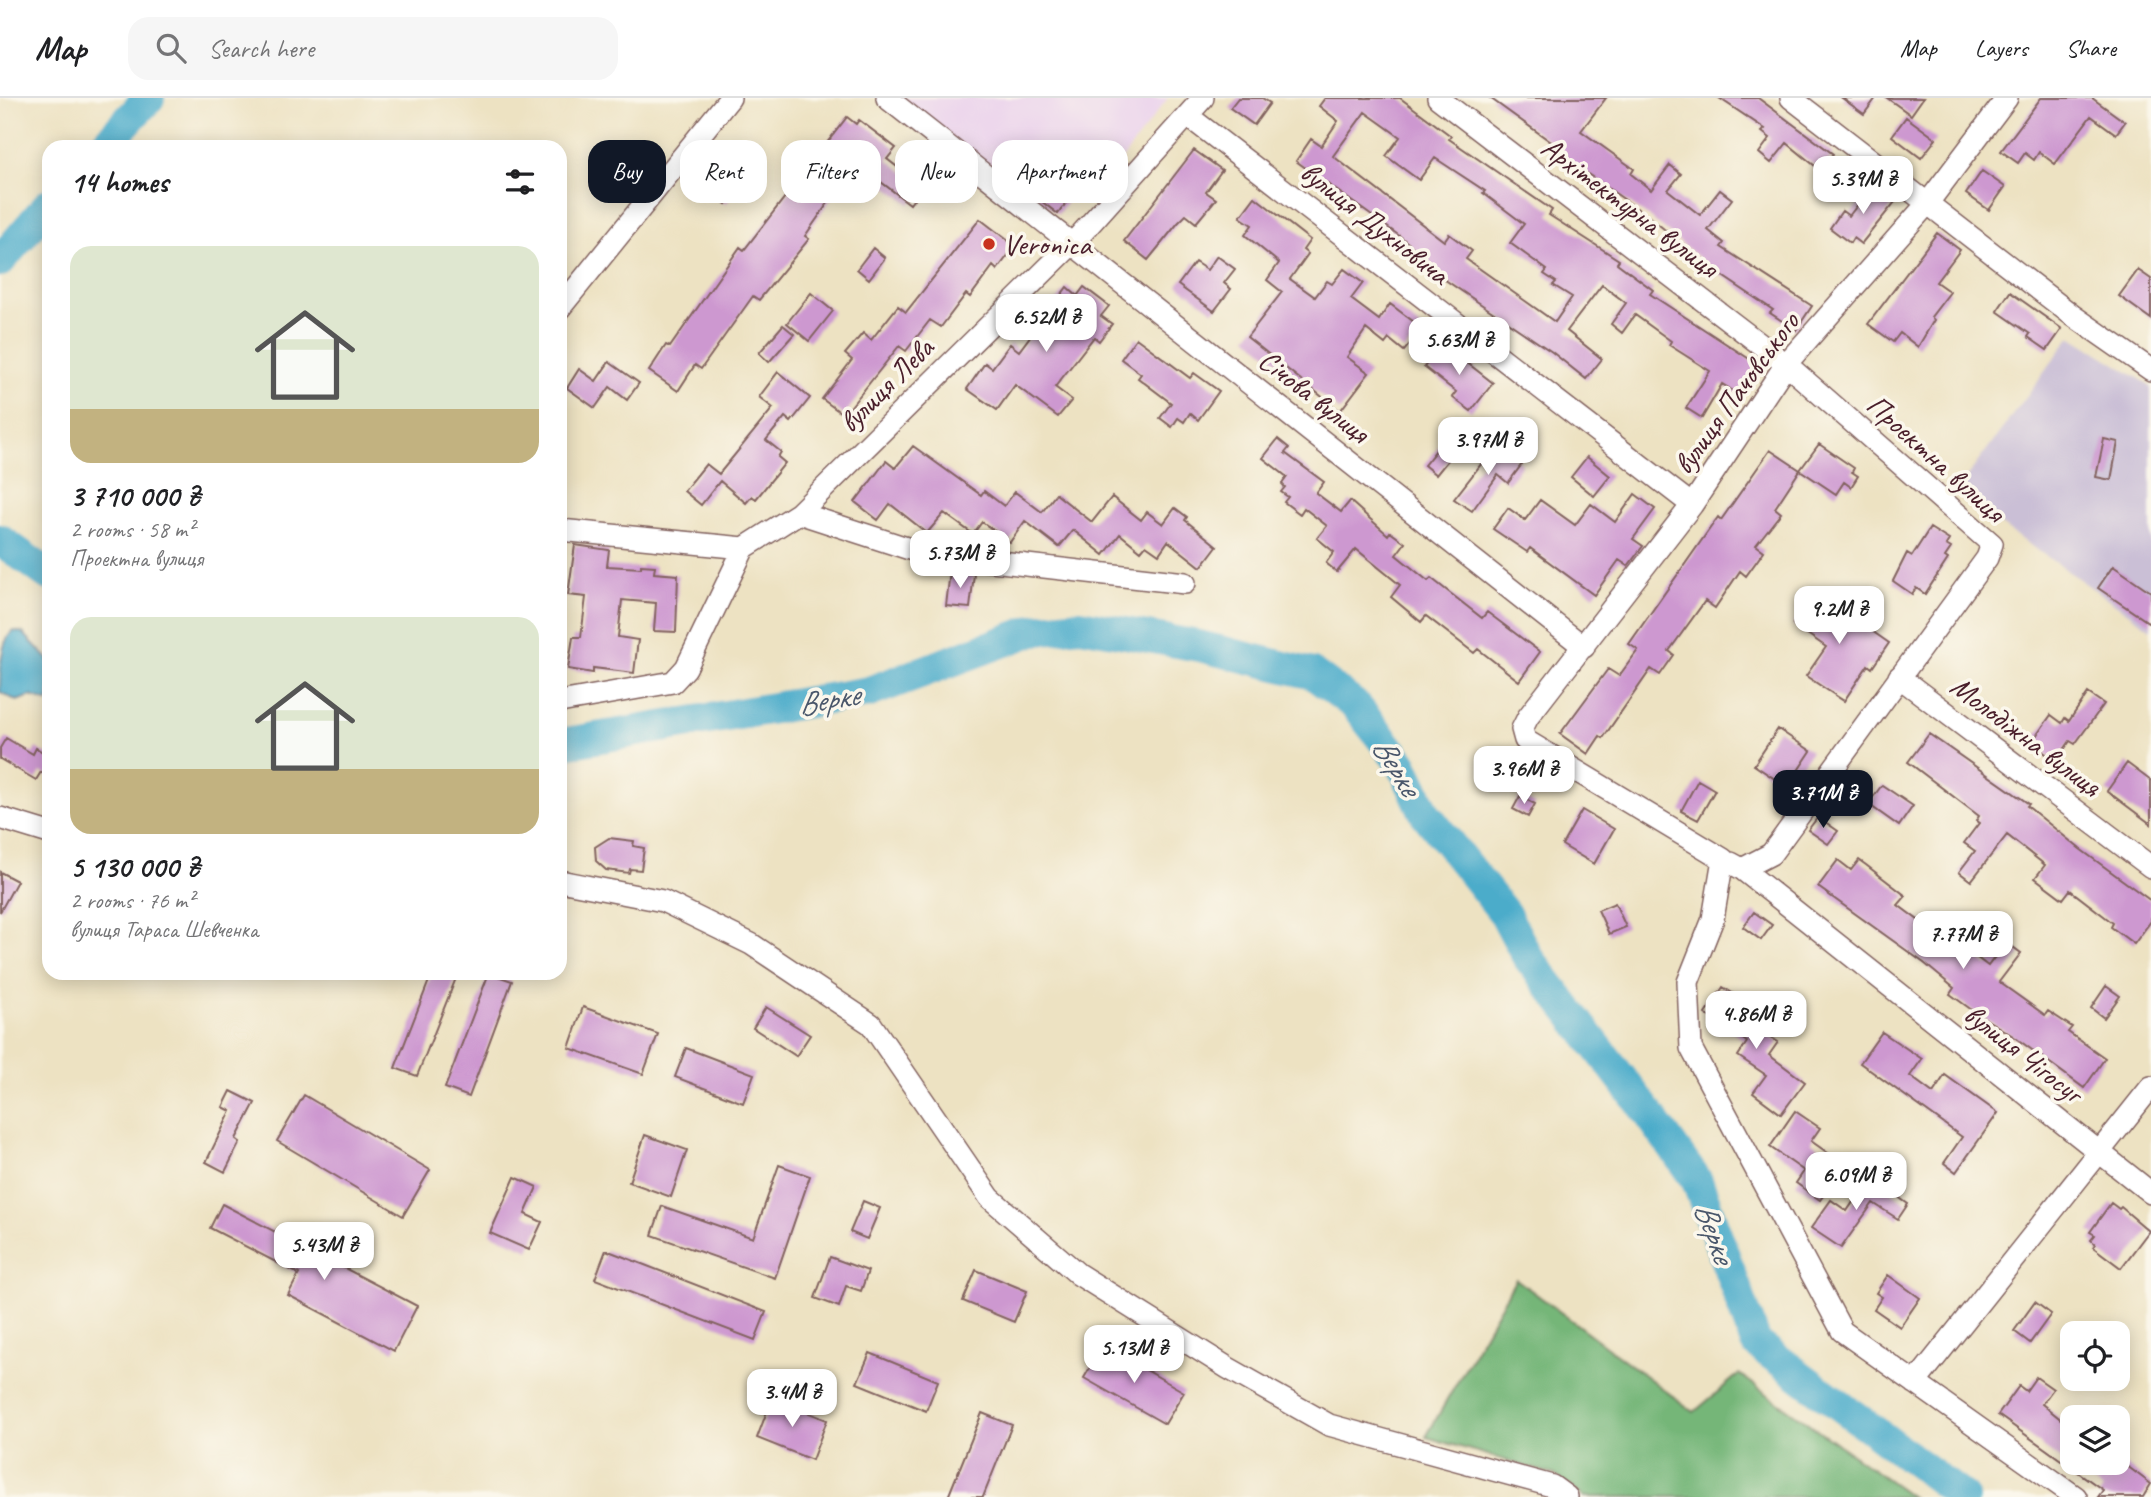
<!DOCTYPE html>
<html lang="en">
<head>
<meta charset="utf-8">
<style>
	body { margin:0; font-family:Caveat,sans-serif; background:#f6f6f6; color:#202124; height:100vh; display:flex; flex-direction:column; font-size:26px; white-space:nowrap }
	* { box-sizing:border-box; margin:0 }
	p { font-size:23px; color:#757577 }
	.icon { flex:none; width:38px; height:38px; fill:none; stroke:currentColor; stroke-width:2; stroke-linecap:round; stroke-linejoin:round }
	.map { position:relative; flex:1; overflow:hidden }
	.side { position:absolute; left:42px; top:42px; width:525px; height:840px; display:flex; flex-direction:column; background:#fff; border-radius:21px; box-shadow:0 4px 18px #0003 }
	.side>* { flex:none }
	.banner { position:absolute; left:588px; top:42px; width:665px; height:63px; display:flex; gap:14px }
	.fabs { position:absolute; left:2060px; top:1223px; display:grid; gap:14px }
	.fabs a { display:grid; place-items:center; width:70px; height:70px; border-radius:14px; background:#fff; box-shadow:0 4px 18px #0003; font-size:35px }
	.price { position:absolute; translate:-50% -60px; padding:0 16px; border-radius:14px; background:#fff; color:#222; font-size:23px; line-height:46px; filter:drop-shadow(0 2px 4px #0008) }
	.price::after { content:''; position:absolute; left:50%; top:42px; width:21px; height:16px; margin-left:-10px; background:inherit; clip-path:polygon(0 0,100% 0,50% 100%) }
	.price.active { background:#111827; color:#fff }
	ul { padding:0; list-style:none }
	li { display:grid; align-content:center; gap:14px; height:371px; padding:0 28px }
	li span { display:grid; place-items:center; height:217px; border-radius:21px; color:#555 }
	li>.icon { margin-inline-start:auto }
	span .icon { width:126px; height:126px; fill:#fffc; stroke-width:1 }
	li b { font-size:30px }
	h2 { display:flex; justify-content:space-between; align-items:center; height:84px; padding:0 28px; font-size:30px }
	.chip { padding:0 24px; border-radius:21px; background:#fff; box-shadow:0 4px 18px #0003; font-size:24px; line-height:63px }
	.chip.active { background:#111827; color:#fff }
	header { display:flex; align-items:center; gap:42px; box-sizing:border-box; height:98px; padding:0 35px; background:#fff; border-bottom:2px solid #e0e0e0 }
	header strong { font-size:33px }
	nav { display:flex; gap:38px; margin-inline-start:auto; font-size:24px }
	.search { width:490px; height:63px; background:#f6f6f6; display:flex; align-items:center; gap:18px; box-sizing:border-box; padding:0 24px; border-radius:21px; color:#757577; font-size:26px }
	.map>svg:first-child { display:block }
	.built { fill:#ead1ec }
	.industrial { fill:#cabfd6 }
	.forest { fill:#74b678; stroke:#5f6a52; stroke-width:2 }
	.water { fill:#4bacca; stroke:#4a667a; stroke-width:2 }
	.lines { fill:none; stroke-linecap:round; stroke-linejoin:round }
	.river { stroke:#4bacca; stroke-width:32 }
	.building { fill:#cd98d0; fill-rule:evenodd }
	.minor-casing { stroke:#836360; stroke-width:24 }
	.minor { stroke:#fff; stroke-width:21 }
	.poi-dot { fill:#c8321e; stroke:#fbf7ec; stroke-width:2.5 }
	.labels { text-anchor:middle; stroke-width:7; stroke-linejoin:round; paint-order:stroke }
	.street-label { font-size:30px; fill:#4a1f2b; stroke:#fbf7ec }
	.poi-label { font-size:30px; fill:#4a1f2b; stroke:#fbf7ec; text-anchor:start }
	.water-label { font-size:32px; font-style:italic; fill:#4a576b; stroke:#fbf7ec }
</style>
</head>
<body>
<header>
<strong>Map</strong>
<div class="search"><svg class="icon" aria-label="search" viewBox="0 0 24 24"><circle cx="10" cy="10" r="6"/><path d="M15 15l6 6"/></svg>Search here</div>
<nav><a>Map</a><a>Layers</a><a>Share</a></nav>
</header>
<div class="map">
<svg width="2151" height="1399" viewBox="0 0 2151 1399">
	<rect width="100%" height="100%" fill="#fbf7ec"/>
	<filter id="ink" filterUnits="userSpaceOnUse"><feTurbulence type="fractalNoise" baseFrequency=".0143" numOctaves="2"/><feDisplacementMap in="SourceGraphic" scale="14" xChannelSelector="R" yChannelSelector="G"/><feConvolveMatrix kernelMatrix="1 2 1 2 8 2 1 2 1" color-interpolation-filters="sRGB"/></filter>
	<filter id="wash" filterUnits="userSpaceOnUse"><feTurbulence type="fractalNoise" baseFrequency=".00686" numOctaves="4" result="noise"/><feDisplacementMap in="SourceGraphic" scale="28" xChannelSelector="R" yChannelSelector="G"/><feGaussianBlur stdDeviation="1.57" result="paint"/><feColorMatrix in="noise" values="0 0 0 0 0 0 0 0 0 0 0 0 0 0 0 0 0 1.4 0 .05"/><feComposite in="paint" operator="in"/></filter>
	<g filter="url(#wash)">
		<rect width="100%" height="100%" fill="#ede2c2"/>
		<path class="built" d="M896,0H1168L1095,97L1045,56L1019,92Z"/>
		<path class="industrial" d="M2071,238L2151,288V531L1955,395Z"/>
		<path class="forest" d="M1516,1181L1694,1314L1739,1276L1912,1399H1585L1555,1377L1426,1339Z"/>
		<path class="water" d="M14,533L23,535L49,562V604L31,598L17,603L0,594C0,574 0,541 14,533Z"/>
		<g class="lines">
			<path class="river" d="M103,49L149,0
				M0,163L49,106
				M0,442L49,477
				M560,646L869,594L1034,532L1080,527L1199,548L1313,576L1356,608L1402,666L1425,715L1505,816L1527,858L1649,1016L1697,1083L1756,1245L1963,1399"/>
		</g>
		<g id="blocks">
			<path class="building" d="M1238,0H1262L1270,5L1254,27L1230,10Z
				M1325,0H1400L1451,38L1449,41L1552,112L1549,117L1619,162L1617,165L1653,192L1650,196L1757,266L1738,296L1722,286L1702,320L1686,310L1710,273L1669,247L1671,243L1635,217L1622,235L1611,226L1626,205L1602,187L1567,233L1602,261L1586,281L1552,254L1426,169L1430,164L1401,139L1296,63L1311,41L1321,48L1338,23L1319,8ZM1365,14L1400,39L1386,58L1419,82L1435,60L1485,93L1483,95L1524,126L1510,145L1547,172L1544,176L1556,184L1553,187L1572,199L1555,224L1466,161L1472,153L1449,136L1444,143L1333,58Z
				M1490,0H1606L1581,33L1634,71L1631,76L1651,92L1670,67L1681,76L1668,92L1700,117L1720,92L1732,101L1708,132L1724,145L1721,149L1812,208L1796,232L1770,215L1773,212L1718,175L1648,118L1562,58L1565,54Z
				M1719,0H1758L1833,56L1820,72L1787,45L1771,65L1759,55L1770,40L1762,34L1765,31Z
				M1842,0H1876L1864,16Z
				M1887,0H1923L1911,17Z
				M2041,0H2092L2125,24L2116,36L2091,18L2055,66L2039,54L2034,62L2025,55L2018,65L2001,53Z
				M847,19L856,26L859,22L896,50L887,61L923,89L910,106L856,65L805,138L809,141L759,202L753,198L701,271L695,267L678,293L649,273L666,247L670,249L740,149L744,152Z
				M1906,19L1936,41L1921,60L1892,38Z
				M1194,52L1222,72L1206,94L1216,101L1196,125L1186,117L1178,125L1148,162L1124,143Z
				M703,59L740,86L726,106L689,78Z
				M1043,63L1077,90L1058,116L1023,89Z
				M1982,73L2005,89L1989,112L1966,96Z
				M1873,87L1895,104L1861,146L1853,140L1850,145L1830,130L1842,113L1849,118Z
				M1255,99L1310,142L1303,152L1308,156L1290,181L1315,199L1327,183L1332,186L1344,171L1363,185L1351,201L1379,222L1390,206L1422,230L1404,253L1389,241L1385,246L1366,231L1347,259L1369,275L1340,313L1247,239L1282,194L1267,182L1279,165L1245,137L1252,127L1240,119Z
				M980,121L1015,148L997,172L993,168L970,199L966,196L941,229L930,222L906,253L899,248L844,317L822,301L852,262L845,256L863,235L871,242L898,208L906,214Z
				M1937,135L1960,152L1936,184L1950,194L1931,219L1934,222L1918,249L1900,235L1893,244L1868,226Z
				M873,150L885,160L869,181L857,171Z
				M1217,158L1235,171L1224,185L1231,191L1214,213L1178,187L1195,164L1207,172Z
				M2138,172L2151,181V221L2119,198Z
				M1067,189L1077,198L1084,189L1109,208L1101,218L1112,226L1099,243L1094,239L1055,289L1072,302L1058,319L1015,287L997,312L967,291L985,265L992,270L1010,246L1019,253Z
				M2010,194L2062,231L2047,252L2028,239L2030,236L1997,213Z
				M811,195L833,213L809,243L787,225Z
				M783,227L794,236L769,264L759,255Z
				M1136,240L1190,280L1194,275L1219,293L1198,322L1190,315L1184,324L1178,320L1172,329L1160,320L1171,305L1138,280L1141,276L1121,261Z
				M1443,246L1493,285L1471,313L1452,299L1456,294L1424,269Z
				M609,264L639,285L627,302L610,289L595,310L567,290L579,271L596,283Z
				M778,274L810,300L791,324L785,319L766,342L781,354L778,359L785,365L756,401L752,398L746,405L720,383L701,407L684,393L706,366L719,376L773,310L759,299Z
				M1278,341L1289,350L1285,355L1324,384L1316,395L1341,414L1350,403L1388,437L1390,434L1405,445L1396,457L1428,483L1431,480L1482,520L1487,514L1540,554L1519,583L1478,551L1474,555L1426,518L1421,524L1391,499L1400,487L1356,451L1337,474L1326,465L1334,454L1317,440L1327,428L1304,410L1300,416L1284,404L1288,399L1281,394L1285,389L1282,386L1287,379L1263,360Z
				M1445,341L1457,351L1436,377L1424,367Z
				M2104,341L2118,344L2111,382L2096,379Z
				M1819,346L1854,370L1852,374L1858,378L1851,389L1844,384L1836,396L1800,372Z
				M1496,347L1522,366L1508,385L1498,377L1472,413L1454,401Z
				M913,348L981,397L984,393L1004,408L1015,394L1042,414L1056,396L1092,424L1112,399L1141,422L1147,414L1163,426L1175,410L1187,419L1185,422L1217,448L1201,469L1168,443L1159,456L1146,447L1141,453L1120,436L1104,457L1073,432L1059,449L1025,423L1010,444L982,424L973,436L944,415L927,435L890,406L878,422L855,404L886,363L895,370Z
				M1770,352L1800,372L1775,410L1781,415L1756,447L1764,453L1746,478L1740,473L1715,510L1705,503L1669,553L1674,557L1660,577L1651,571L1603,640L1600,638L1588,656L1560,636L1608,571L1619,578L1638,552L1629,546L1718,419L1721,422Z
				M1587,359L1610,378L1594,398L1571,379Z
				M1635,396L1655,411L1633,441L1643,448L1628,468L1619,462L1594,497L1530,450L1527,454L1493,431L1508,410L1525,422L1540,402L1575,427L1591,406L1615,424Z
				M1930,430L1949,442L1946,447L1951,450L1945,459L1948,461L1925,496L1916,490L1912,496L1893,483L1907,455L1912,458Z
				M575,447L609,452L607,468L641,470V467L655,468L654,475L678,477L676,534L654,533L656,505L622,502L618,539L638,542L634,575L593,570V575L568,571L573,539H581L586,499L568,497Z
				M2113,468L2151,494V526L2098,490Z
				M950,473L974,476L970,510L946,508Z
				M1816,494L1889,545L1872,570L1868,567L1844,603L1806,578L1826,549L1793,526Z
				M2088,595L2104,606L2075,646L2070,643L2056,663L2031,645L2051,617L2062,625L2065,620L2069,623Z
				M1778,631L1811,653L1787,689L1754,667Z
				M1929,636L2029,706L2027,708L2080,751L2151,803V823L2134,846L2111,829L2113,825L2070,792L2063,801L2035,780L2045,767L2007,737L1971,783L1959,774L1975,753L1964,745L1979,725L1976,723L1979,718L1908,664Z
				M6,640L33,656L36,650L49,658V679L41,674L36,682L0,661V650Z
				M2127,665L2151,683V726L2107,693Z
				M1698,682L1715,692L1698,722L1681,713Z
				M1882,687L1913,708L1899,728L1868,706Z
				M1520,698L1535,706L1528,719L1513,711Z
				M1582,712L1614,731L1594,766L1562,747Z
				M1818,719L1838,733L1828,746L1808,732Z
				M609,740L634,743L633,748L644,750L641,772L630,771L629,775L606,772L596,763L595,749Z
				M1838,762L1851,772L1859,762L1866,767L1906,798L1898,807L1953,848L1956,844L1988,868L2006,844L2021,855L1999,884L2045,917L2048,913L2072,929L2068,934L2105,960L2084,990L2013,938L1976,915L1950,896L1954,890L1924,865L1818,789Z
				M0,774L17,783L0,814Z
				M1615,805L1626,829L1609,836L1598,812Z
				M1754,814L1772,827L1761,842L1743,829Z
				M432,875H458L417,978L395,970Z
				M489,875L512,883L469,999L445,990Z
				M2106,888L2120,898L2104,920L2091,910Z
				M1723,889L1754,909L1745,922L1778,944L1769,957L1805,984L1781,1016L1753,995L1766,977L1738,958L1747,944L1705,916Z
				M583,909L658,936L643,976L569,950Z
				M766,909L810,937L796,958L753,930Z
				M1882,934L1922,961L1910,978L1933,995L1945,977L1998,1015L1956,1074L1944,1065L1962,1039L1860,965Z
				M686,950L754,976L743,1005L675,979Z
				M231,993L255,1005L236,1041L240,1044L225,1074L206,1064L231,1013L223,1009Z
				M304,997L430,1072L403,1118L277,1043Z
				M1795,1013L1820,1030L1811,1043L1835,1060L1832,1064L1842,1071L1820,1102L1796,1085L1804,1073L1770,1049Z
				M645,1037L687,1052L671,1099L629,1084Z
				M779,1067L810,1078L775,1180L652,1137L662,1108L753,1140Z
				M515,1079L537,1089L525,1116L542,1124L529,1152L490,1135Z
				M1870,1079L1908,1106L1898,1121L1873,1105L1841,1150L1811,1130L1831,1102L1847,1113Z
				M863,1103L880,1110L867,1141L850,1134Z
				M2111,1105L2119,1111L2121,1109L2149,1133L2121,1170L2093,1149L2095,1146L2091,1142L2095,1137L2090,1134Z
				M222,1106L417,1208L394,1253L288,1197L299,1176L210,1130Z
				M606,1152L766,1214L755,1242L595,1181Z
				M830,1159L868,1173L861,1193L846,1188L839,1209L815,1200Z
				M976,1172L1027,1193L1014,1224L963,1203Z
				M1888,1177L1920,1200L1900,1229L1874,1211L1882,1199L1876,1195Z
				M2035,1204L2051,1216L2030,1245L2014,1233Z
				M1103,1247L1184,1294L1165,1326L1084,1280Z
				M870,1255L938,1283L926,1313L857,1285Z
				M2036,1279L2053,1291L2042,1306L2063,1323L2072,1311V1365H2123L2151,1386L2143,1399H2098L2103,1392L1998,1317L2019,1288L2026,1293Z
				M772,1300L827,1322L812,1362L757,1340Z
				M982,1315L1012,1327L983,1399H948Z"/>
		</g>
	</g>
	<g filter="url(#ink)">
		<use href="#blocks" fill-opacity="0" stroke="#836360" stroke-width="2"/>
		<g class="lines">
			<g class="minor-casing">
				<path id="minor" d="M887,0L1584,549
					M1438,0L1786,266L1992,446L1987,460L1771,756L1742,771
					M1791,0L2072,217L2151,272
					M2007,0L1927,106L1786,266L1692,407L1528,619L1522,631L1525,642L1723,761L1713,821L1688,884L1691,950L1842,1233L2076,1399
					M1188,18L1692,407
					M560,210L730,0
					M799,415L922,455L1185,485
					M560,432L744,450L686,570L673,584L560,604
					M744,450L799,415L1073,145L1203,0
					M1899,579L2151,769
					M0,720L49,735
					M1731,765L1742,771L2151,1095
					M560,783L663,803L751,846L871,926L990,1100L1078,1176L1228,1270L1329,1327L1552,1388L1567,1399
					M1915,1285L2151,989"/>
			</g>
			<use href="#minor" class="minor"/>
		</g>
	</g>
	<circle class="poi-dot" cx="989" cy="146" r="7"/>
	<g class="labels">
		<g class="street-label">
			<text transform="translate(1630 109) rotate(37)" y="10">Архітектурна вулиця</text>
			<text transform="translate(1375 125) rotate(38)" y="10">вулиця Духновича</text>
			<text transform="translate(886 287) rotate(-45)" y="10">вулиця Лева</text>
			<text transform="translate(1736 295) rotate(-54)" y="10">вулиця Пачовського</text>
			<text transform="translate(1314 298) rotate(38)" y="10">Січова вулиця</text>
			<text transform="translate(1936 360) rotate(42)" y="10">Проектна вулиця</text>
			<text transform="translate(2026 638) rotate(37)" y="10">Молодіжна вулиця</text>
			<text transform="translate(2023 955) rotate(38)" y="10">вулиця Чігосуг</text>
		</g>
		<g class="poi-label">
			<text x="1003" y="156">Veronica</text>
		</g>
		<g class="water-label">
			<text transform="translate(828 601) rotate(-10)" y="11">Верке</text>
			<text transform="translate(1397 668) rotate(58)" y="11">Верке</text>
			<text transform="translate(1715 1134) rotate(70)" y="11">Верке</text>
		</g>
	</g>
</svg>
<div class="fabs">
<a><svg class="icon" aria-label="locate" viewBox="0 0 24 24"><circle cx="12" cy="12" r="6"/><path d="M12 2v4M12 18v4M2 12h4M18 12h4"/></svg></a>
<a><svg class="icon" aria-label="layers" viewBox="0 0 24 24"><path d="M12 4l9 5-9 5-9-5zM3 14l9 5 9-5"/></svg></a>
</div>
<b class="price" style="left:1863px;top:118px">5.39M ₴</b>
<b class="price" style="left:1046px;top:256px">6.52M ₴</b>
<b class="price" style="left:1459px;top:279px">5.63M ₴</b>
<b class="price" style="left:1488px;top:379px">3.97M ₴</b>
<b class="price" style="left:960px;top:492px">5.73M ₴</b>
<b class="price" style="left:1839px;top:548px">9.2M ₴</b>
<b class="price" style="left:1524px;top:708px">3.96M ₴</b>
<b class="price active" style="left:1823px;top:732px">3.71M ₴</b>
<b class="price" style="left:1963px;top:873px">7.77M ₴</b>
<b class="price" style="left:1756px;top:953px">4.86M ₴</b>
<b class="price" style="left:1856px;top:1114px">6.09M ₴</b>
<b class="price" style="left:324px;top:1184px">5.43M ₴</b>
<b class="price" style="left:1134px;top:1287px">5.13M ₴</b>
<b class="price" style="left:792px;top:1331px">3.4M ₴</b>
<div class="banner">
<a class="chip active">Buy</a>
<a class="chip">Rent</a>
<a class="chip">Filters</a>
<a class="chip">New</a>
<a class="chip">Apartment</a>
</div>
<section class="side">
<h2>14 homes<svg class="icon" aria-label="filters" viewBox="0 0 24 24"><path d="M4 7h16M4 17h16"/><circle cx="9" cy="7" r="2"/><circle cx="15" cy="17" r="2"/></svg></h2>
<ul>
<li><span style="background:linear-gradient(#dfe7d0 75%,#c2b280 0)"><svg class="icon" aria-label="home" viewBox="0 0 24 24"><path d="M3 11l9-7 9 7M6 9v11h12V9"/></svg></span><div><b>3 710 000 ₴</b><p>2 rooms · 58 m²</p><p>Проектна вулиця</p></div></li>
<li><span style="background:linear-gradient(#dfe7d0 70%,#c2b280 0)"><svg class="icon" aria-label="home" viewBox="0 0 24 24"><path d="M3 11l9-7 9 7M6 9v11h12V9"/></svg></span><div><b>5 130 000 ₴</b><p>2 rooms · 76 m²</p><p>вулиця Тараса Шевченка</p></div></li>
</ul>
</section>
</div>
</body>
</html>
